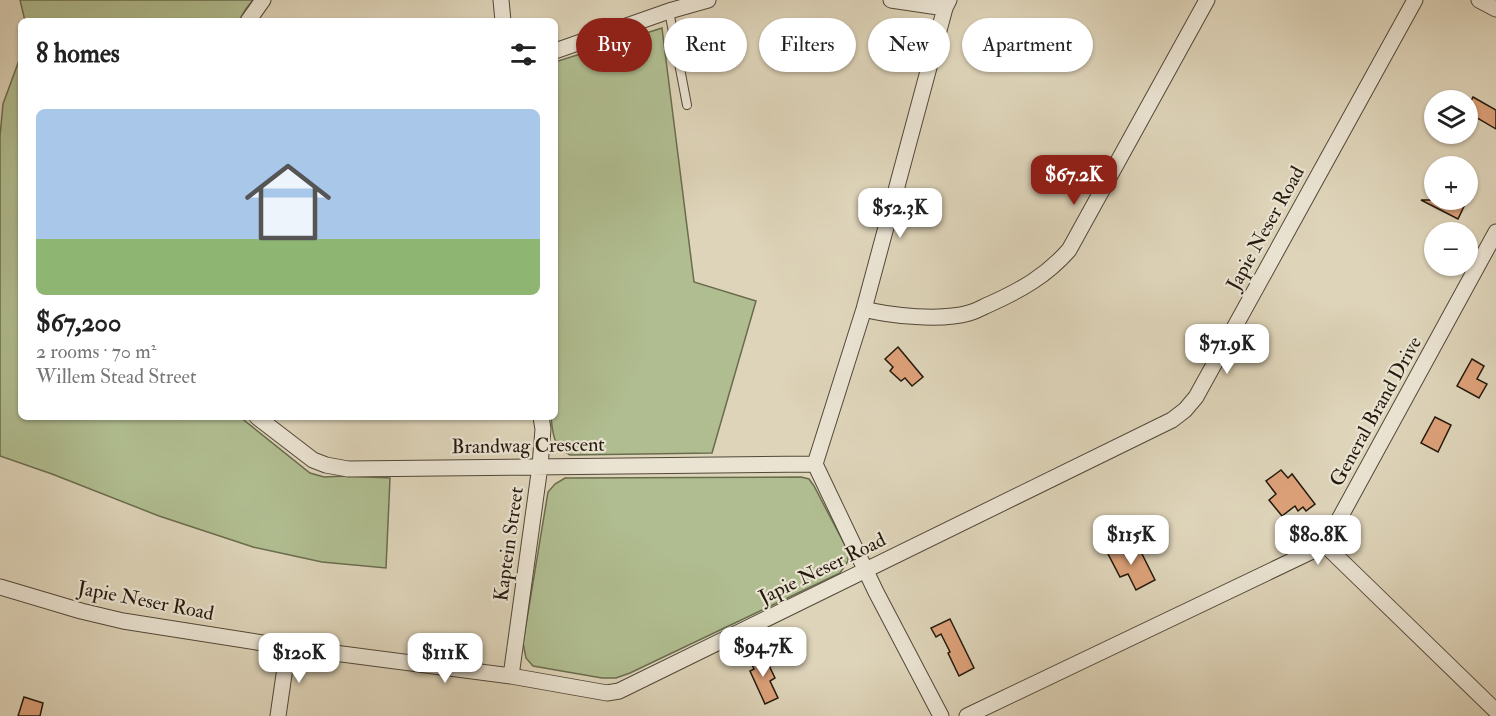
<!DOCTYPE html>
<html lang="en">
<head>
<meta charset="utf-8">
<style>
	body { margin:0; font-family:"IM FELL Double Pica",serif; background:#f6f6f6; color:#222; height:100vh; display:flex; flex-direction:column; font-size:22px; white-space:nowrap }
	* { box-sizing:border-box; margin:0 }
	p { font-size:20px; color:#767676 }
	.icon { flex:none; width:33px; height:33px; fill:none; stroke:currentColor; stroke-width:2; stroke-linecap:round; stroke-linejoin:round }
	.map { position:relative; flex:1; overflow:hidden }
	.panel { position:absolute; left:18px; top:18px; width:540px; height:402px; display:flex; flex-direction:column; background:#fff; border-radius:9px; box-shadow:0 2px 4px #0004 }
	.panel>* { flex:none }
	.hud { position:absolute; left:576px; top:18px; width:570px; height:54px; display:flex; gap:12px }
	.buttons { position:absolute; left:1424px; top:90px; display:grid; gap:12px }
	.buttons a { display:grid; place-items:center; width:54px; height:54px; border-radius:50%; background:#fff; box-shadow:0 2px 4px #0004; font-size:30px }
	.price { position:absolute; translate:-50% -51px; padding:0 14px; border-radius:12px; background:#fff; color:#222; font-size:20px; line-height:39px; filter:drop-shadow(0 2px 3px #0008) }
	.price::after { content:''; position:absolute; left:50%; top:36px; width:18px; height:14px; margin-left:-9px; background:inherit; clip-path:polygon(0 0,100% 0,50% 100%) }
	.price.current { background:#8f2418; color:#fff }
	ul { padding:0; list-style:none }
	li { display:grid; align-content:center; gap:12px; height:318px; padding:0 18px }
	li span { display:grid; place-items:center; height:186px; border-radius:9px; color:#555 }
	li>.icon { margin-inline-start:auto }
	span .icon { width:108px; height:108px; fill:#fffc; stroke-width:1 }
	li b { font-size:26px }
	h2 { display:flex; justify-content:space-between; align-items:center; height:72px; padding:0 18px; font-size:26px }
	.chip { padding:0 21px; border-radius:27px; background:#fff; box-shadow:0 2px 4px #0004; font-size:21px; line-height:54px }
	.chip.current { background:#8f2418; color:#fff }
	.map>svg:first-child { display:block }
	.green { fill:#b0bd90; stroke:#6a6c4e; stroke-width:1.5 }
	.building { fill:#dda179; stroke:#241a0d; stroke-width:1.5 }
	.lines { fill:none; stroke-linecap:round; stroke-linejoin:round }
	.lane-casing { stroke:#524838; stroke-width:10 }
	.street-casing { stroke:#524838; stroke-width:17 }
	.lane { stroke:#eae3d2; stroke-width:8 }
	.street { stroke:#eae3d2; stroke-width:15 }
	.labels { text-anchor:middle; stroke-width:4.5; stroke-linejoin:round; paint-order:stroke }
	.street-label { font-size:20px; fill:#241a0d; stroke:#eae3d2 }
</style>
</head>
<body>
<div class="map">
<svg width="1496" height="716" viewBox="0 0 1496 716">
	<rect width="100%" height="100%" fill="#ded4b9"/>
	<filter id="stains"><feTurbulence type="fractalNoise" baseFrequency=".00333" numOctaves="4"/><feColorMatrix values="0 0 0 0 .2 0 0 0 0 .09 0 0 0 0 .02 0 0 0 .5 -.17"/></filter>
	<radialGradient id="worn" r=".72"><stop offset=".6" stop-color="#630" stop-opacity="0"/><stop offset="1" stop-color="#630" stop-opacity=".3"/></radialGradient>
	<path class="green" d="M20,0H253L246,9L239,21H25Z
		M662,28L694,282L756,301L712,453L570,455C553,445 553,436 551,417H555V62Z
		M21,55V417H240L310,473L324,477L347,476L390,478L386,568L322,562L253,547L159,516L52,474L0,456V136L3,104Z
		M801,477L809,479L814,486L848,551V561L840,573L630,673L616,678H602L533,666L526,658L523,643L548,492L555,484L565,478Z"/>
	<path class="building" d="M1473,97L1496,110V129L1467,112V109Z
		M1421,200H1467L1458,219Z
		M898,347L923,377L912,386L905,378L901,381L890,371L893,367L885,359Z
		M1472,359L1484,366L1477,379L1487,384L1479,398L1457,386Z
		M1435,417L1451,425L1438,452L1421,443Z
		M1281,470L1288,478L1292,474L1315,504L1306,511L1303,507L1298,511L1295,506L1282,516L1269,500L1276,494L1266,481Z
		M1120,543L1125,555L1139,548L1155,580L1136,590L1128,574L1120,577L1106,550Z
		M950,619L974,668L959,676L948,653L950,652L941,634L936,637L931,628Z
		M763,653L775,678L770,681L778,698L765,704L750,671L754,669L749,659Z
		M24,697L43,703L40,716H18Z"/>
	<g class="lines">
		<g class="lane-casing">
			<path id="lane" d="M669,11L687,105"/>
		</g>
		<g class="street-casing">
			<path id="street" d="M501,0L503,21
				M891,0L945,8
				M1479,0L1496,9
				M248,21L263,0
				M555,51L669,11L708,0
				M864,309C890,316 942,321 969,313C976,311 983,307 990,304C1021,290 1046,276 1069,250L1207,0
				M257,417L313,460L326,465L348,469L815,464
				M1325,545L1496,711
				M0,587L81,611L123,621L288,647L511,676L607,693L619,691L1172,420L1185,410L1196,397L1415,0
				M511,676L540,466L543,429L541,417
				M278,716L288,647
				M941,716L876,592L815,464L864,309L945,8L949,0
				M967,716L1325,545L1496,232"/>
		</g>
		<use href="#lane" class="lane"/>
		<use href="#street" class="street"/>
	</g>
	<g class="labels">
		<g class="street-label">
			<text transform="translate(1265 228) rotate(-61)" y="7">Japie Neser Road</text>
			<text transform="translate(1375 411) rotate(-61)" y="7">General Brand Drive</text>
			<text transform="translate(528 445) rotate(-1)" y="7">Brandwag Crescent</text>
			<text transform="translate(508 544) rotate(-82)" y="7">Kaptein Street</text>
			<text transform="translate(822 568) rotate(-26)" y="7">Japie Neser Road</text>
			<text transform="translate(146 600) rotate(11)" y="7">Japie Neser Road</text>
		</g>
	</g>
	<rect width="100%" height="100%" filter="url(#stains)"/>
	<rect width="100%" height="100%" fill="url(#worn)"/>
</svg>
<div class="buttons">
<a><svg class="icon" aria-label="layers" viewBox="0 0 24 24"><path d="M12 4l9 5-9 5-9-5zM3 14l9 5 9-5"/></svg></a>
<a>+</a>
<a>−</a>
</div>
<b class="price current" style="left:1074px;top:206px">$67.2K</b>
<b class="price" style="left:900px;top:239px">$52.3K</b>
<b class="price" style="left:1227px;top:375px">$71.9K</b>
<b class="price" style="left:1131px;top:566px">$115K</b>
<b class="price" style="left:1318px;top:566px">$80.8K</b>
<b class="price" style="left:763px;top:678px">$94.7K</b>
<b class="price" style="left:299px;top:684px">$120K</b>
<b class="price" style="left:445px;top:684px">$111K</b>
<div class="hud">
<a class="chip current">Buy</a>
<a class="chip">Rent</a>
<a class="chip">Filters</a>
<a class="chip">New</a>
<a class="chip">Apartment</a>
</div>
<section class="panel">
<h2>8 homes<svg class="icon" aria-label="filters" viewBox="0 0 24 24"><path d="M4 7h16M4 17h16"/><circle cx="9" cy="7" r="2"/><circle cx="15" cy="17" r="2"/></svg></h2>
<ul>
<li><span style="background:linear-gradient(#a9c7e8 70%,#8fb573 0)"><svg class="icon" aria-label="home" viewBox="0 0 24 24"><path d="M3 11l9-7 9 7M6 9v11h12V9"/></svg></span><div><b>$67,200</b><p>2 rooms · 70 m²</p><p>Willem Stead Street</p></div></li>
</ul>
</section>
</div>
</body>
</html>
